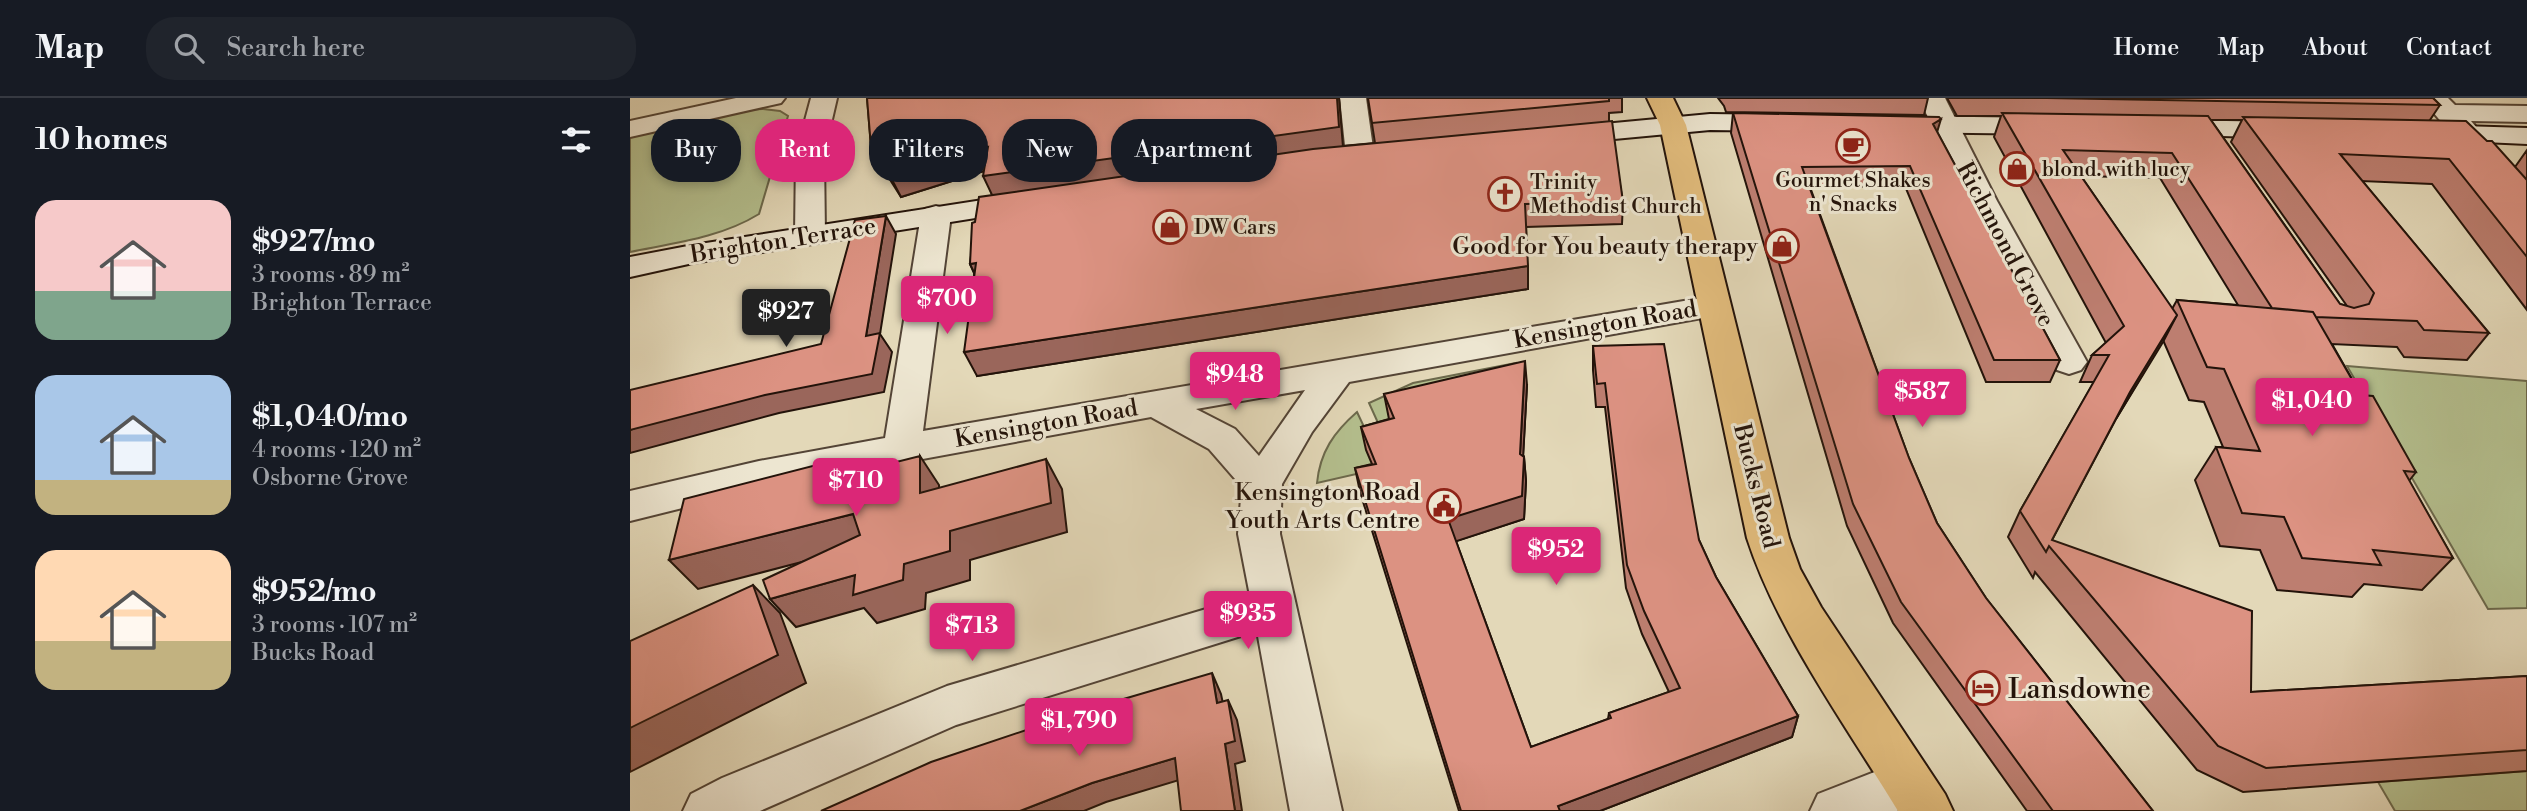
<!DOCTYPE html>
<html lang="en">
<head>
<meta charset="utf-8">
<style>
	body { margin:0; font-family:"Libre Bodoni",serif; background:#20242c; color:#f1f3f6; height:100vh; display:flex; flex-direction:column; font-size:26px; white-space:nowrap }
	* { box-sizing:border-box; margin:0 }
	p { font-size:23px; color:#9ea1a6 }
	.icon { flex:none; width:38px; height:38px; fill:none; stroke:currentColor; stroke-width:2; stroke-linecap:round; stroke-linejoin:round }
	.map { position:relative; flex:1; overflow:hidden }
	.details { display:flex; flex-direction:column; background:#171b24; width:630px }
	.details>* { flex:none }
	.banner { position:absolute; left:21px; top:21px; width:665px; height:63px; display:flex; gap:14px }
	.price { position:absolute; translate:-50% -60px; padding:0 16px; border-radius:7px; background:#db2777; color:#fff; font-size:23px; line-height:46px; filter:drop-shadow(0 2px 4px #0008) }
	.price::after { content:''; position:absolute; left:50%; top:42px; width:21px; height:16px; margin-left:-10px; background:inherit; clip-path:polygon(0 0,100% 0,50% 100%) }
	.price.active { background:#222; color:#fff }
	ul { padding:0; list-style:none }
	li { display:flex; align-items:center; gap:21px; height:175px; padding:0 35px }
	li span { display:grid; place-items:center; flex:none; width:196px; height:140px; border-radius:21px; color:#555 }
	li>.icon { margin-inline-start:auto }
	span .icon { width:84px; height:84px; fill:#fffc; stroke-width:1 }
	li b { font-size:30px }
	h2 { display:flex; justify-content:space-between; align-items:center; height:84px; padding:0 35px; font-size:30px }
	.chip { padding:0 24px; border-radius:28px; background:#171b24; box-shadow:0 4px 10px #0003; font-size:24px; line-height:63px }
	.chip.active { background:#db2777; color:#fff }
	header { display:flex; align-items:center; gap:42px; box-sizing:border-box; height:98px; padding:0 35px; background:#171b24; border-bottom:2px solid #363941 }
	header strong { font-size:33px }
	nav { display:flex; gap:38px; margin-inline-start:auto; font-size:24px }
	.search { width:490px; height:63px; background:#20242c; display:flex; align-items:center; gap:18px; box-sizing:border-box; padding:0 24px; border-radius:28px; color:#9ea1a6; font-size:26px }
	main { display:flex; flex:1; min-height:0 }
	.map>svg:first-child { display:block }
	.green { fill:#b4bf8e; stroke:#6c694c; stroke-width:2 }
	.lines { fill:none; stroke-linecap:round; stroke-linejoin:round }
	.minor-casing { stroke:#534436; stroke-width:4 }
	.secondary-casing { stroke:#23130a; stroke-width:4 }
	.primary-casing { stroke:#23130a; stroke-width:4 }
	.minor { fill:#ede6d1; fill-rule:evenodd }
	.secondary { fill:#ede6d1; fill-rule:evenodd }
	.primary { fill:#e2bc7c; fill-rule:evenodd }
	.wall { fill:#bd7e70; stroke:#23130a; stroke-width:2; fill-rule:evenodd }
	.shaded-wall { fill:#9a665b; stroke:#23130a; stroke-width:2 }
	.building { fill:#dc9282; stroke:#23130a; stroke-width:2 }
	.labels { text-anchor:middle; stroke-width:6; stroke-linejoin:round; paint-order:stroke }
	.far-poi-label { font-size:21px; fill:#23130a; stroke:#ede6d1; text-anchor:start }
	.street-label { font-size:24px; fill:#23130a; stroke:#ede6d1 }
	.poi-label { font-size:24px; fill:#23130a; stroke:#ede6d1; text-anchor:end }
	.near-poi-label { font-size:28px; fill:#23130a; stroke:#ede6d1; text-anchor:start }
</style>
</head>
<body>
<header>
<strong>Map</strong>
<div class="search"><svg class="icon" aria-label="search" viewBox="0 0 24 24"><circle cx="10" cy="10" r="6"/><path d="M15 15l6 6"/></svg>Search here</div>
<nav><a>Home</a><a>Map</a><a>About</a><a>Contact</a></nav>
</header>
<main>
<section class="details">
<h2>10 homes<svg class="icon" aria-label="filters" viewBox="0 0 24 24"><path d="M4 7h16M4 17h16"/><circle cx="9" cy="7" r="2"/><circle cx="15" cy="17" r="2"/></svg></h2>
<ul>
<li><span style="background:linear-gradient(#f6c9c9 65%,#7fa58c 0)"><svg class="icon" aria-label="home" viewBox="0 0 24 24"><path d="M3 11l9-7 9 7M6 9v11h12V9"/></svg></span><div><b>$927/mo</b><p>3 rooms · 89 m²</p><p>Brighton Terrace</p></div></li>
<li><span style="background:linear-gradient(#a9c7e8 75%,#c2b280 0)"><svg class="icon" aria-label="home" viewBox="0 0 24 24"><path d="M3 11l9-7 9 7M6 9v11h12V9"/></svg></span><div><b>$1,040/mo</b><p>4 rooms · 120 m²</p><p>Osborne Grove</p></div></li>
<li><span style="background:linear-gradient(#ffd9b3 65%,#c2b280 0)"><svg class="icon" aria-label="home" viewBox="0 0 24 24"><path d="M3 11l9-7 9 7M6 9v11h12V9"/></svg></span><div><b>$952/mo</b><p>3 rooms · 107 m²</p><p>Bucks Road</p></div></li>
</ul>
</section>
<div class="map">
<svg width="1897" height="713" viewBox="0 0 1897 713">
	<rect width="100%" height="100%" fill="#e3d8b8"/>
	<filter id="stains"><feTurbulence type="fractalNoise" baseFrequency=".00286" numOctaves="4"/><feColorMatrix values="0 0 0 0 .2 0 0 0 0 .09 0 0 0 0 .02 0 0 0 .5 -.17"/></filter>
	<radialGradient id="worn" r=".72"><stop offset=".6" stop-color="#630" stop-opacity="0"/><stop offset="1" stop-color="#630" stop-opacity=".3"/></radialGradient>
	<path class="green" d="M133,11L150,13L158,18L129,116C90,140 44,145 0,154V36L108,12Z
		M886,265L889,290L759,321L769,344L758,347L739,305L783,285Z
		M1717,268L1897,283V510L1858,511Z
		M727,314L744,350V372L687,385C690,354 704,334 727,314Z
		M1897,673V713H1765L1748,684Z"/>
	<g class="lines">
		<g class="minor-casing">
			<path id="minor" d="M106,0H155L151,5L0,39V23Z
				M181,0H207L194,56L195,137L191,144L180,146L169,144L165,137L166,56Z
				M710,0H736L744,57L740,63L730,65L720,63L716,57Z
				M1289,0H1315L1367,103L1457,264L1451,272L1439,276L1427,272L1421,264L1337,103Z
				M1791,0H1818L1825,7L1897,8V24L1841,23L1897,88V116L1887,113Z
				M306,108L317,111L321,117L293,333L1083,198L1095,201L1100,208L1095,215L1083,218L719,284L682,334L652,386L650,436L712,713H660L627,533L326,627L130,713H53L61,696L92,680L317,588L620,498L608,436L612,389L579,351L521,319L129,391L0,423V393L129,363L255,340L291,117L295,111ZM675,292L629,358L605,331L566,311Z
				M1278,661L1296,668L1303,685L1296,702L1267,713H1180L1188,696Z"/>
		</g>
		<g class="secondary-casing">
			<path id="secondary" d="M1080,16L1153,17L1162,19L1166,25L1162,31L1153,33L1080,32L931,46L921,44L917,38L921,32L931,30Z
				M1259,18L1419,20L1428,22L1432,28L1428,34L1419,36L1259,34L1250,32L1246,26L1250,20Z
				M1535,22L1661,24L1671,26L1674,32L1671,38L1661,40L1525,36L1522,30L1525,24Z
				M1798,27L1897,30V46L1788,41L1784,35L1788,29Z
				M398,95L408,98L413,104L408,110L63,165L0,179V159L63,147Z"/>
		</g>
		<g class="primary-casing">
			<path id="primary" d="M1017,0H1043L1056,27L1159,440L1170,471L1191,509L1315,696L1323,713H1268C1217,629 1147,533 1117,440L1030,27Z"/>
		</g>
		<use href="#minor" class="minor"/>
		<use href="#secondary" class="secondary"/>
		<use href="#primary" class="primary"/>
	</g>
	<path class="wall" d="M237,0H709L712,48L745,45L738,0H992V14L979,15V23L993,104L992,126L896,129L898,191L347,278L344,175L340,166L345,124L362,97L354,73L271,99L252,69L241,49Z
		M1088,0H1298L1294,17L1096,14L1094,8Z
		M1317,0H1803L1810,7L1800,22L1885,69L1897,52V212L1802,86L1732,83L1859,235L1837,262L1774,259L1767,249L1702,246L1731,297L1786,374L1779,383L1823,460L1792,492L1734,486L1722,499L1647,492L1630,452L1590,448L1565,382L1586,349H1593L1574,304L1559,302L1533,242L1486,321L1422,442L1621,594L1897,578V673L1613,694L1567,672L1405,474L1403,480L1378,439L1390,413L1464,284H1450L1462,257L1476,245L1364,39L1371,18H1327ZM1581,22H1612L1601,44L1717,208L1710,206ZM1451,78L1530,80L1608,207L1547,202L1542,211Z
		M1103,15L1307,34L1430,262L1420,284H1356L1275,88L1180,89L1279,360L1307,425L1356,500L1523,713H1397L1263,525L1217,428L1101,35Z
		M963,248L1069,442L1086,479L1168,618L1162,639L970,713H829L730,394L725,370L742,366L736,352L731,329L759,321L754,296L897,287L893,358L894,359L896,383L894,421L826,443L901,649L978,621L979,615L1039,594L1012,536L996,490L975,309H966L963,272Z"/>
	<path class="shaded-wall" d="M707,0H709L713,49L363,99L353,78Z
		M1311,21L1305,41L1303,26Z
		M358,49L367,69L271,99L260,78Z
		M256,118L266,136L250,236L262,254L254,294L149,315L0,355V332L236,238Z
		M346,165L351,189L340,166Z
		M898,168V191L347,278L334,254Z
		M1547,217L1533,244L1486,321L1500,294Z
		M895,263L897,287L892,379L890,356Z
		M290,358L309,387L310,424L290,395Z
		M894,359L896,383L894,421L821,445L818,421Z
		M416,361L432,391L437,434L340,462V482L296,495L295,511L247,525L234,510L166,529L140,501L225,477L274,466Z
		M202,363L223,393L199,381Z
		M223,416L245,445L68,491L39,462Z
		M123,487L150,515L176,585L0,674V630Z
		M582,575L591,596L597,625L587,605Z
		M598,602L607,622L615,663L605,666L612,713H605L595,646Z
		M1168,618L1162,639L970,713H928V708Z
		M545,660L556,680L476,704L454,713H390L462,685Z"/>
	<path class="building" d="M237,0H707L709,29L353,78L358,49L260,78L241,49Z
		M738,0H979V3L742,25Z
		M1417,0H1803L1810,7Z
		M1103,15L1309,19L1311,21L1303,26L1430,262H1364L1280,68L1172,69L1279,360L1307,425L1356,500L1523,713H1423L1271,504L1223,406Z
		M1372,15L1578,18L1710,206L1724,210L1739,206L1744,195L1613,19L1836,23L1857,43H1862L1897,82V159L1819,61L1710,56L1859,235L1794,232L1787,223L1686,219L1683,214L1642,210L1542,55L1433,52L1547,217L1500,294L1422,442L1622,513L1621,594L1897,578V652L1636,670L1588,648L1419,448L1416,454L1390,413L1479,257H1462L1494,228Z
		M982,23L993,104L895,106L898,168L334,254L346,165L340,166L342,125L345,124L349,99L683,51Z
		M256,118L236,238L250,235L242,276L135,297L0,332V292L191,246L225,122Z
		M1547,202L1683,214L1731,297L1743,298L1786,374L1774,373L1823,460L1743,452L1751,467L1672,460L1654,419L1612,415L1586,349L1630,353L1594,271L1577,269Z
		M1034,246L1069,442L1086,479L1168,618L928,708L930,713H831L725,370L746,366L731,329L764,320L754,296L895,263L890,356L894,359L892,398L818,421L901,649L981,620L979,615L1050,590L1014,513L997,467L975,285L967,286L963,248Z
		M290,358V395L416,361L421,405L320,433V453L274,466L273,482L223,497L225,477L140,501L133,482L230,437L223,416L39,462L54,401L202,363L199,381Z
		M123,487L148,557L0,630V543Z
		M582,575L587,605L598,602L605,643L595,646L605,713H551L545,660L462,685L390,713H191L301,664L456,612Z"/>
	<defs>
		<g id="cafe-ring" transform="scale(1.75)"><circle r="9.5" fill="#ede6d1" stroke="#8f2418" stroke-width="1.5"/><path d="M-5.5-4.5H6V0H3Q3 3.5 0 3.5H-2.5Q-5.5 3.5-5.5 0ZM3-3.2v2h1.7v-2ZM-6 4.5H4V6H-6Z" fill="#8f2418"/></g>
		<g id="shop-ring" transform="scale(1.75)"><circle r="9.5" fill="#ede6d1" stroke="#8f2418" stroke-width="1.5"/><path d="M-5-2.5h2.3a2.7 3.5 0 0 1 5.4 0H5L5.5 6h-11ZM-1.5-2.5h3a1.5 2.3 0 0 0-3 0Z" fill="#8f2418"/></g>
		<g id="church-ring" transform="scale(1.75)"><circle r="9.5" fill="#ede6d1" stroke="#8f2418" stroke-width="1.5"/><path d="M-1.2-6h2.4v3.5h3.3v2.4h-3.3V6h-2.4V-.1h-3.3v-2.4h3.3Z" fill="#8f2418"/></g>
		<g id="civic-ring" transform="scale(1.75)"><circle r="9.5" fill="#ede6d1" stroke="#8f2418" stroke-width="1.5"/><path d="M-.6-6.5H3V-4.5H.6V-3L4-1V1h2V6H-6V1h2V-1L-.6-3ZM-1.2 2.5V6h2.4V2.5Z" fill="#8f2418"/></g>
		<g id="hotel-ring" transform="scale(1.75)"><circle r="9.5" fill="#ede6d1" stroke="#8f2418" stroke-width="1.5"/><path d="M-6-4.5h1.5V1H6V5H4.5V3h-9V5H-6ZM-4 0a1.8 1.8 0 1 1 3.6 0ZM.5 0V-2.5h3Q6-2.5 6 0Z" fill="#8f2418"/></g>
	</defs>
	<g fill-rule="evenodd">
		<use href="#cafe-ring" x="1223" y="48"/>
		<use href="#shop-ring" x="1387" y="71"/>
		<use href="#church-ring" x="875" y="96"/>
		<use href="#shop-ring" x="540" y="129"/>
		<use href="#shop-ring" x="1152" y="148"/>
		<use href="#civic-ring" x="814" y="408"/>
		<use href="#hotel-ring" x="1353" y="590"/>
	</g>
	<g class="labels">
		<g class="far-poi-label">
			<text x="1412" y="78">blond. with lucy</text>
			<text x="1223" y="89" text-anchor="middle">Gourmet Shakes<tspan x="1223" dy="24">n' Snacks</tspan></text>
			<text x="900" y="91">Trinity<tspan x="900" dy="24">Methodist Church</tspan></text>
			<text x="564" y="136">DW Cars</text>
		</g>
		<g class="street-label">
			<text transform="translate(153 142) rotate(-9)" y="8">Brighton Terrace</text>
			<text transform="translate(1376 146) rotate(62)" y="8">Richmond Grove</text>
			<text transform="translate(975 226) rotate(-10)" y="8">Kensington Road</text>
			<text transform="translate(416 325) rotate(-10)" y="8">Kensington Road</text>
			<text transform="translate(1127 388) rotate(76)" y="8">Bucks Road</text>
		</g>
		<g class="poi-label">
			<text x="1128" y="156">Good for You beauty therapy</text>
			<text x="790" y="402">Kensington Road<tspan x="790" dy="28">Youth Arts Centre</tspan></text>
		</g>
		<g class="near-poi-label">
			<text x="1378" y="600">Lansdowne</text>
		</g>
	</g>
	<rect width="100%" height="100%" filter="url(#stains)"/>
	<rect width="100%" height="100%" fill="url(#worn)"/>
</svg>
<b class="price" style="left:317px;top:238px">$700</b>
<b class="price active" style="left:156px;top:251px">$927</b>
<b class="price" style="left:605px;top:314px">$948</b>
<b class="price" style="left:1292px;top:331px">$587</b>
<b class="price" style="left:1682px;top:340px">$1,040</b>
<b class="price" style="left:226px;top:420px">$710</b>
<b class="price" style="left:926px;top:489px">$952</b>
<b class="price" style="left:618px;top:553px">$935</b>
<b class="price" style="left:342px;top:565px">$713</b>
<b class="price" style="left:449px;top:660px">$1,790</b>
<div class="banner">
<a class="chip">Buy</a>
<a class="chip active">Rent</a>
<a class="chip">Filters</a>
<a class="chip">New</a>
<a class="chip">Apartment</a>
</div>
</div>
</main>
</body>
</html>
